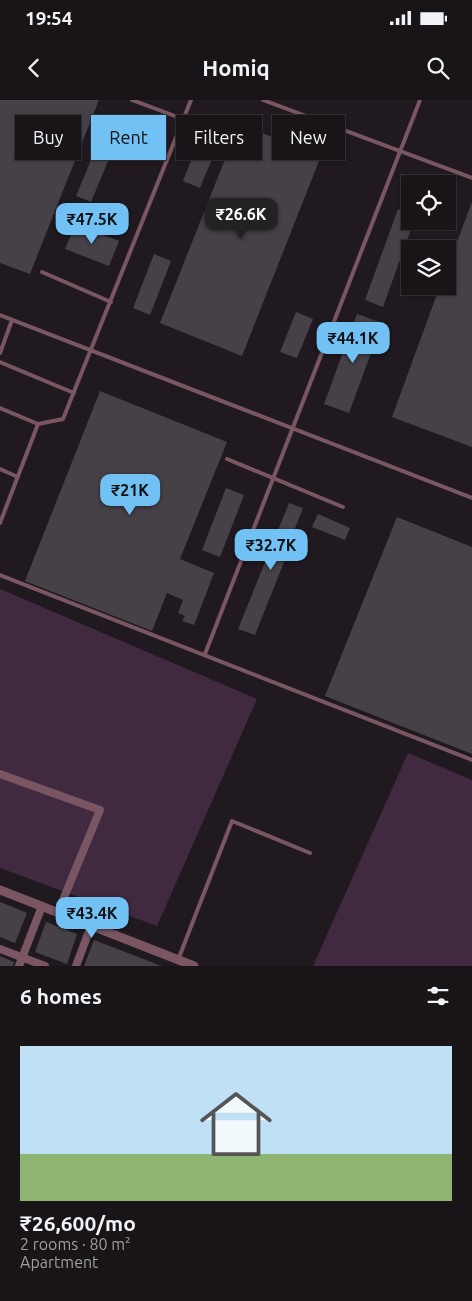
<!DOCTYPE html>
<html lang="en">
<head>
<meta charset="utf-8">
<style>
	body { margin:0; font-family:Ubuntu,sans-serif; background:#211d21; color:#f1f3f6; height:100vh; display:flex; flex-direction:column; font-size:19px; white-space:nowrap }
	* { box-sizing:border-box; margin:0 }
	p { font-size:16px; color:#9f9ea2 }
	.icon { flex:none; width:28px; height:28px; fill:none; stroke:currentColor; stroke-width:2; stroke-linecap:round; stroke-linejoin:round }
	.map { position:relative; height:866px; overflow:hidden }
	.side { display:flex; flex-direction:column; background:#181418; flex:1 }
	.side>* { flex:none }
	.top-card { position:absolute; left:15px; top:15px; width:442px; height:45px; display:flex; gap:10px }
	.tools { position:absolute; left:401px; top:75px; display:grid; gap:10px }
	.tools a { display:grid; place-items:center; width:55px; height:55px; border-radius:0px; background:#181418; box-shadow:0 1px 4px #0004,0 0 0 1px #363337; font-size:25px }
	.price { position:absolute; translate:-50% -42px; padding:0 11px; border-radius:10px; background:#72c1f5; color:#111; font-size:16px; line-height:32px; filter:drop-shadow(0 1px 2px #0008) }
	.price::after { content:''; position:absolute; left:50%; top:30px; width:15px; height:11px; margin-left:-8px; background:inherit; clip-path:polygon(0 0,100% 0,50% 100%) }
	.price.on { background:#222; color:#fff }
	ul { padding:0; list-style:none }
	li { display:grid; align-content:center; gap:10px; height:265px; padding:0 20px }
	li+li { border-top:1px solid #363337 }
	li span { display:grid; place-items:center; height:155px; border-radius:0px; color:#555 }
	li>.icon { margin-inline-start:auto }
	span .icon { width:90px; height:90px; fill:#fffc; stroke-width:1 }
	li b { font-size:21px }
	h2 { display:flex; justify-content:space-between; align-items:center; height:60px; padding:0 20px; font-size:21px }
	.chip { padding:0 18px; border-radius:0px; background:#181418; box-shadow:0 1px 4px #0004,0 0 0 1px #363337; font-size:18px; line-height:45px }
	.chip.on { background:#72c1f5; color:#111 }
	.status { display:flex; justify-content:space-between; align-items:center; height:35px; padding:0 25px; background:#181418; direction:ltr }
	.status svg { height:14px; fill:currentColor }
	header { display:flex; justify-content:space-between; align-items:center; height:65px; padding:0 20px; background:#181418; font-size:22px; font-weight:600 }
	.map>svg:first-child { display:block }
	.green { fill:#412940 }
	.building { fill:#464047 }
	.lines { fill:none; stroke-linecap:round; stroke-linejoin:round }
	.service { stroke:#7a5662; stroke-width:4 }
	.minor { stroke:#7a5662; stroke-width:8 }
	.tertiary { stroke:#7a5662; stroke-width:9 }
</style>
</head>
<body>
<div class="status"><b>19:54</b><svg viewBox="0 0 49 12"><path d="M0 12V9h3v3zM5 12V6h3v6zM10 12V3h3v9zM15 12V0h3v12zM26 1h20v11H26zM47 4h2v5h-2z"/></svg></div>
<header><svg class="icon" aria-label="back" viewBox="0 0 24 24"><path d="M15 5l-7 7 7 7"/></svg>Homiq<svg class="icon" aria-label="search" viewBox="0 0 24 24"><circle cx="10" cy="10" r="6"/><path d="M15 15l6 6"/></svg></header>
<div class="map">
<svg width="472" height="866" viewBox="0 0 472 866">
	<rect width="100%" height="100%" fill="#201a20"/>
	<path class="green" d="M0,489L257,599L157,826L0,768Z
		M408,653L472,680V866H313Z"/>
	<path class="building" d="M0,0H99L30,174L0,163Z
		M239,24L321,56L242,256L160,223Z
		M201,35L219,42L200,88L183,81Z
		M96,48L111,54L91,102L76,96Z
		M472,102V347L392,317L440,186H448V166Z
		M398,109L410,114V121H414L383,207L365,200Z
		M75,124L119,141L109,166L65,149Z
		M154,154L171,161L150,215L133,208Z
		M296,212L313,219L297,258L280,252Z
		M357,214L382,223L349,313L324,304Z
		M100,291L227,342L180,459L214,473L194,525L182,521L185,516L178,513L183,500L167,493L152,531L25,481Z
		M226,388L244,395L220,457L202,450Z
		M289,403L303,408L292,436L294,437L255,535L238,529Z
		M318,414L350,428L345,440L312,427Z
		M397,417L472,447V654L325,596Z
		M0,802L27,813L15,843L0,837Z
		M46,822L77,834L67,864L35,852Z
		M94,840L141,858L161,866H84Z
		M0,856L14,862L13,866H0Z"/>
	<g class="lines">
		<path class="service" d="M132,0L183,19
			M263,0L472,78
			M42,172L111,202
			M0,215L472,398
			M0,253L12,220
			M0,262L74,293
			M0,308L38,324
			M227,359L343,407
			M0,369L18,377
			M0,423L38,324L63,319L191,0
			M0,475L472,660
			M205,554L420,0
			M178,860L232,721L310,753"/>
		<path class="minor" d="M0,674L100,710L58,812
			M0,849L45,866
			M19,866L42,806
			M76,866L91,826"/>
		<path class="tertiary" d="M0,790L194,866"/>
	</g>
</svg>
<div class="tools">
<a><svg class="icon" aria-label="locate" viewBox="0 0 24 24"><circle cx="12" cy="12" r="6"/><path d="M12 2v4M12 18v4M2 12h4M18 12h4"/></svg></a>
<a><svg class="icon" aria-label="layers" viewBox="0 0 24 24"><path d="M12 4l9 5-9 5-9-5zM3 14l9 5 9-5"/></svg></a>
</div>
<b class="price on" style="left:241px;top:140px">₹26.6K</b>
<b class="price" style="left:92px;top:145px">₹47.5K</b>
<b class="price" style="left:353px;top:264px">₹44.1K</b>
<b class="price" style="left:130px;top:416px">₹21K</b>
<b class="price" style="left:271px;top:471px">₹32.7K</b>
<b class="price" style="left:92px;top:839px">₹43.4K</b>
<div class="top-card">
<a class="chip">Buy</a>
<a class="chip on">Rent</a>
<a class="chip">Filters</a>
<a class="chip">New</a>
</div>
</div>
<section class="side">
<h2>6 homes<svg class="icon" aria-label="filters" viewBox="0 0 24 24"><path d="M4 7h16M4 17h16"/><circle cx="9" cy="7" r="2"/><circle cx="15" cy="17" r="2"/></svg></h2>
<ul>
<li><span style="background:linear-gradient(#bfe0f5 70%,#8fb573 0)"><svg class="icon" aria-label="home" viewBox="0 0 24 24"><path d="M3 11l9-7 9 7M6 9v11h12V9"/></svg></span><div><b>₹26,600/mo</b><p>2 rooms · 80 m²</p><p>Apartment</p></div></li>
</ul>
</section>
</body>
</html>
